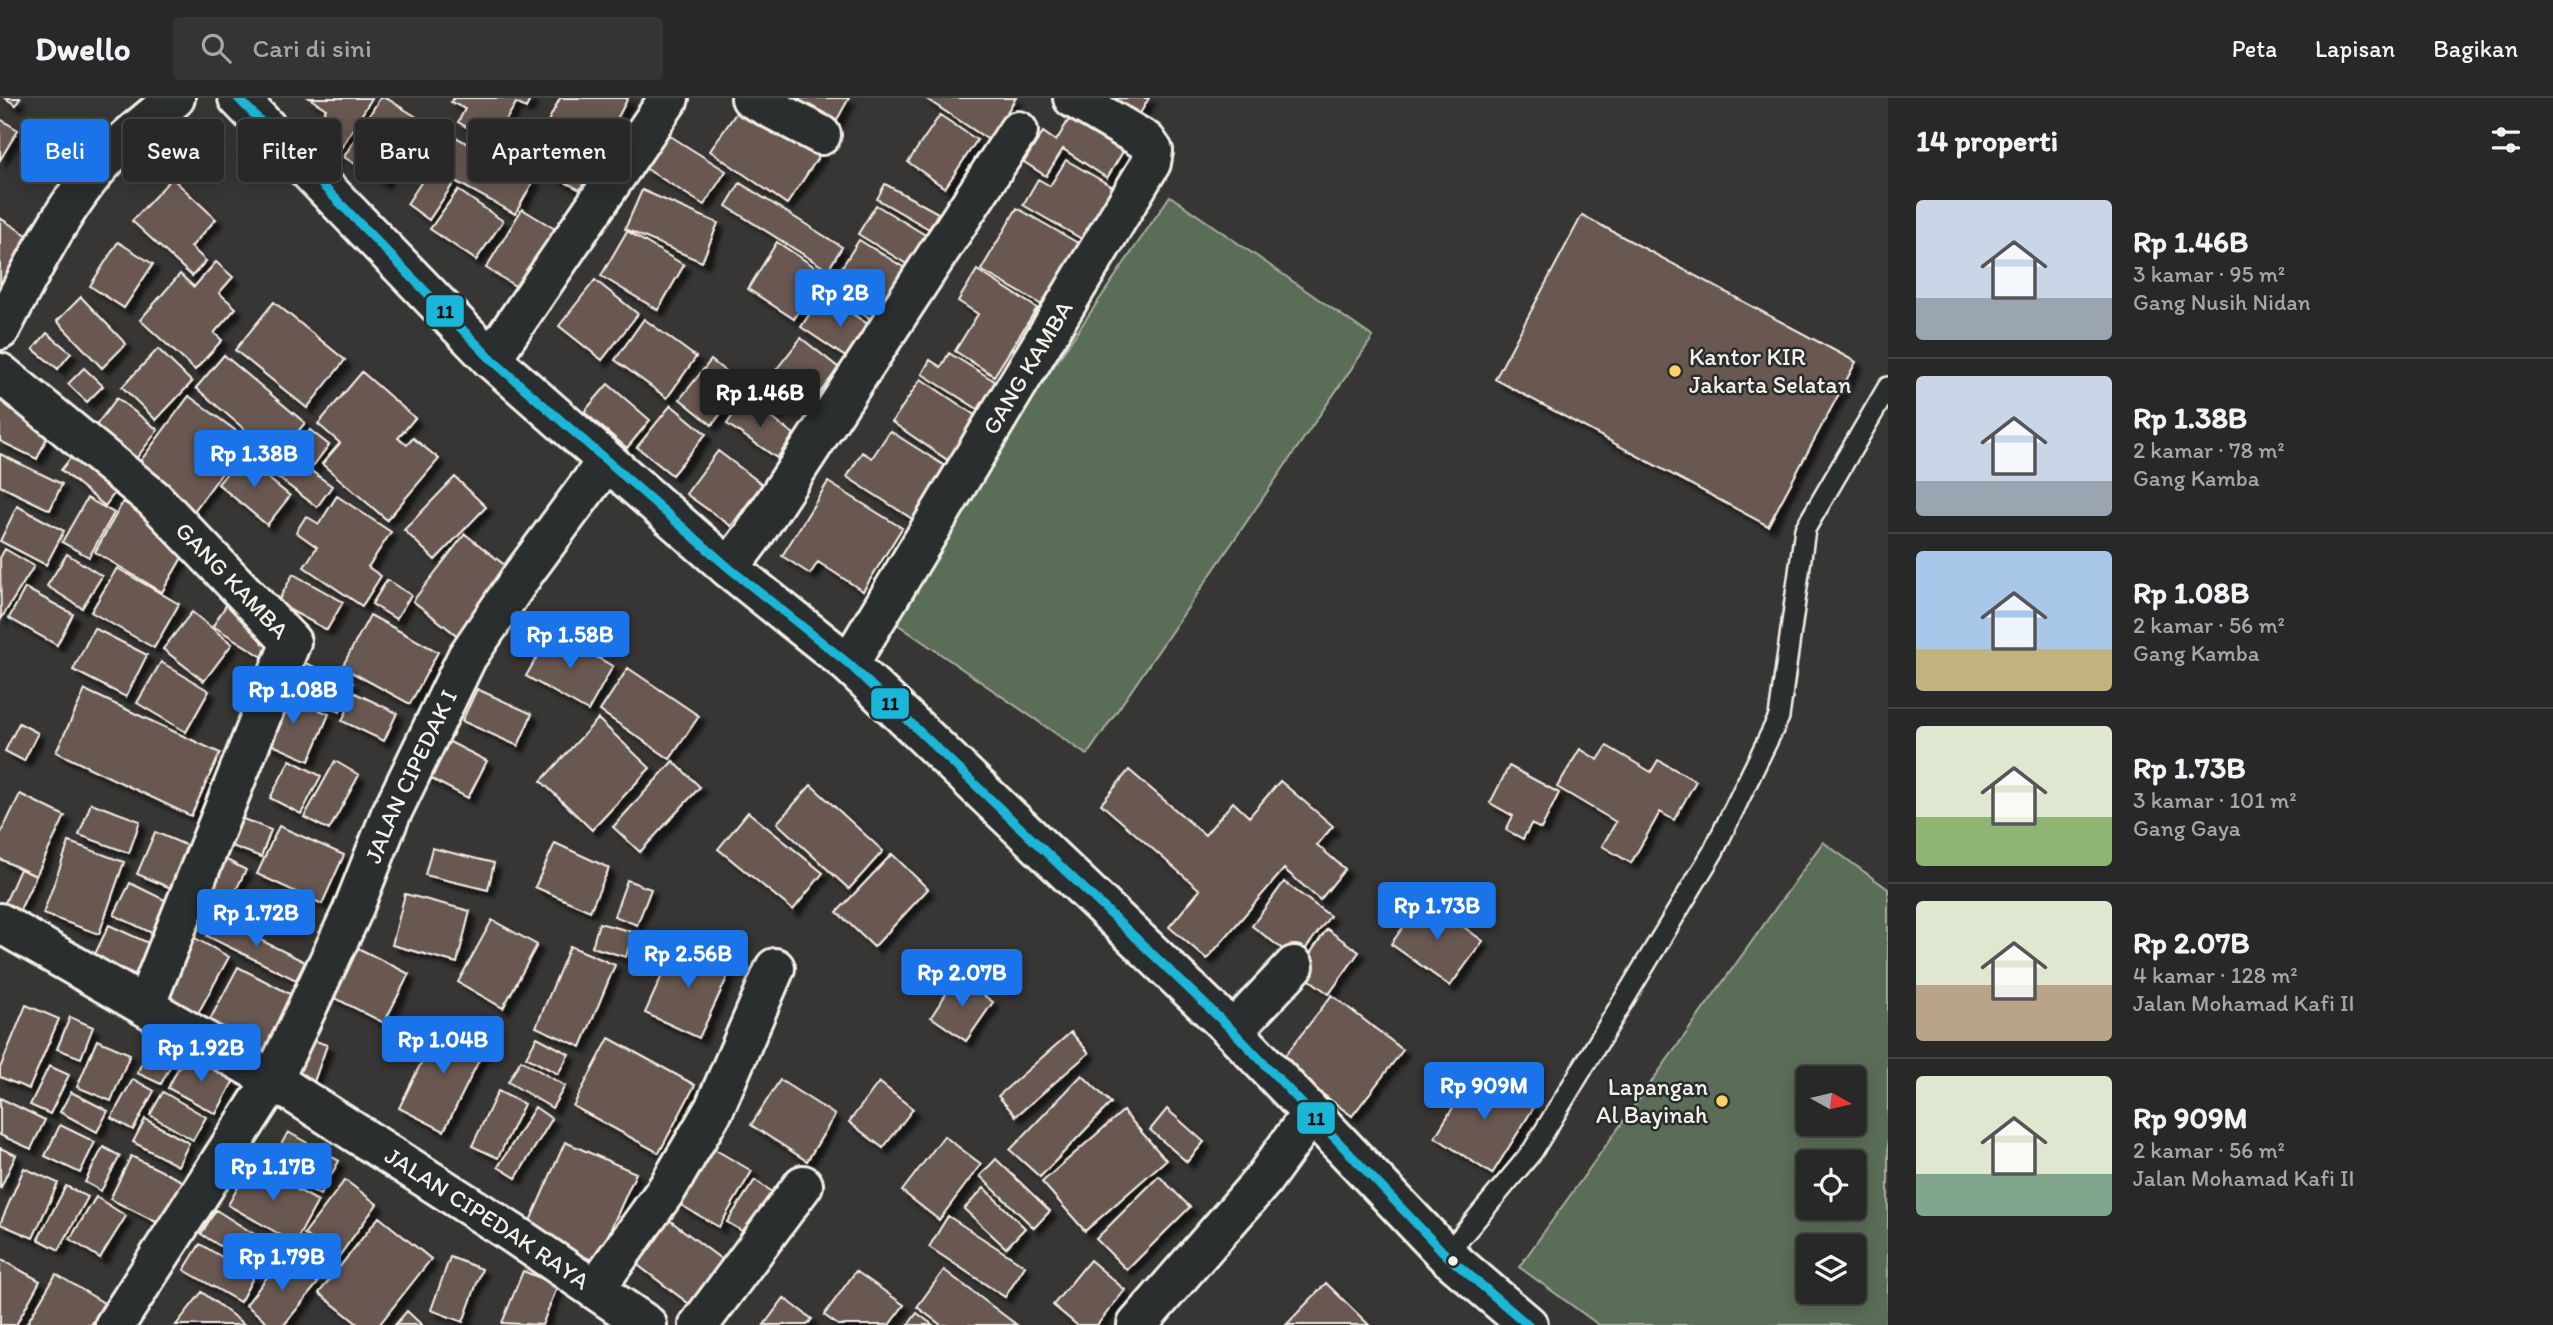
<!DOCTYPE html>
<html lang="id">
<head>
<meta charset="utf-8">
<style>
	body { margin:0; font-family:Itim,sans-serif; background:#353434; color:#f1f3f6; height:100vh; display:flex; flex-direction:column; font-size:26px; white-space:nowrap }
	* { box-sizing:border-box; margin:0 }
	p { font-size:23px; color:#a5a6a8 }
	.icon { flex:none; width:38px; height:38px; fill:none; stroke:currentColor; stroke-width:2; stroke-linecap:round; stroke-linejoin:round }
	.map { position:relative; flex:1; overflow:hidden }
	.drawer { display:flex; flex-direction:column; background:#292828; width:665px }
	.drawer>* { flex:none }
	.top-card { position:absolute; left:21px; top:21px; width:665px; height:63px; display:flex; gap:14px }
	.needle { width:46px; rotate:98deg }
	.buttons { position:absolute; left:1796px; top:968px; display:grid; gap:14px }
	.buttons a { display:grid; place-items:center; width:70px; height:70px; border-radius:7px; background:#292828; box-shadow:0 4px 18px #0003,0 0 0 2px #454445; font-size:35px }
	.price { position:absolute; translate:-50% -60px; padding:0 16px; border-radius:7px; background:#1a73e8; color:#fff; font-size:23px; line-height:46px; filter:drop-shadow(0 2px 4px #0008) }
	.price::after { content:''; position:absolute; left:50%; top:42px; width:21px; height:16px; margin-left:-10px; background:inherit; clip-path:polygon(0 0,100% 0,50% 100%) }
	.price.on { background:#222; color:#fff }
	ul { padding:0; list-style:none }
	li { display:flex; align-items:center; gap:21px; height:175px; padding:0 28px }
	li+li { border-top:2px solid #454445 }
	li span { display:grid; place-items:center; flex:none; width:196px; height:140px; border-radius:7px; color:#555 }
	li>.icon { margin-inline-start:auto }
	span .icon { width:84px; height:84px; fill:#fffc; stroke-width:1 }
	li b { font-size:30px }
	h2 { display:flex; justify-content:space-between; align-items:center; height:84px; padding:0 28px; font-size:30px }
	.pill { padding:0 24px; border-radius:7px; background:#292828; box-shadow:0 4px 18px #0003,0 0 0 2px #454445; font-size:24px; line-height:63px }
	.pill.on { background:#1a73e8; color:#fff }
	header { display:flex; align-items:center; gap:42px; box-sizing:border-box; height:98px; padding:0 35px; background:#292828; border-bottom:2px solid #454445 }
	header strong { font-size:33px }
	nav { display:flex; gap:38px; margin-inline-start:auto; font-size:24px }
	.search { width:490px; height:63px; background:#353434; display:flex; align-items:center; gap:18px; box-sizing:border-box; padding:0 24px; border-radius:7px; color:#a5a6a8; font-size:26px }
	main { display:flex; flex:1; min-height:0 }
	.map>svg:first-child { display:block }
	.green { fill:#5a6d57; stroke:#a7afa0; stroke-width:2; fill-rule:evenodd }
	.building { fill:#695851; stroke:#f4f1e8; stroke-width:2; filter:url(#shadow) }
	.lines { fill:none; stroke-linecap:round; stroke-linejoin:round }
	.service-casing { stroke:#f4f1e8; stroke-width:24 }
	.minor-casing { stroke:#f4f1e8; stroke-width:44 }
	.tertiary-casing { stroke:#f4f1e8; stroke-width:44 }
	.secondary-casing { stroke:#f4f1e8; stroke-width:44 }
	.service { stroke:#2a2d2e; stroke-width:19 }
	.minor { stroke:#2a2d2e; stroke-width:38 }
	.tertiary { stroke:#2a2d2e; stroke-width:38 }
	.secondary { stroke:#2a2d2e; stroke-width:38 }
	.bus-1-casing { stroke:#2a2d2e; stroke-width:14 }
	.bus-1 { stroke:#1ab6d8; stroke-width:9 }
	.poi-dot { fill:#ffd166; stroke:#2a2d2e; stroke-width:2.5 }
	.bus-dot { fill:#f4f1e8; stroke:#2a2d2e; stroke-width:2.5 }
	.labels { text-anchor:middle; stroke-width:5; stroke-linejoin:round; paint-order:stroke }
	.poi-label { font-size:24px; fill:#f4f1e8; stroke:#2a2d2e; text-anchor:start }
	.street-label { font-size:24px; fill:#f4f1e8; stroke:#2a2d2e }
	.line-badge { stroke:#2a2d2e; stroke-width:2.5 }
	.pale-badge-label { font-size:19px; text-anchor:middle; font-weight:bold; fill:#111 }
</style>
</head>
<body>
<header>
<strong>Dwello</strong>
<div class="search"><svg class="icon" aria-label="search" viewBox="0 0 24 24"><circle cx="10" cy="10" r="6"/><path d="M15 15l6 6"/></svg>Cari di sini</div>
<nav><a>Peta</a><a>Lapisan</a><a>Bagikan</a></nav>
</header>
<main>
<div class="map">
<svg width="1888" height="1227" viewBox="0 0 1888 1227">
	<defs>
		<filter id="shadow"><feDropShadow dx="6" dy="6" stdDeviation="2" flood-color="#0009"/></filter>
	</defs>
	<rect width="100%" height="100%" fill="#373635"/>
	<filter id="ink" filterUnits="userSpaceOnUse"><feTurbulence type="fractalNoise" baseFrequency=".0143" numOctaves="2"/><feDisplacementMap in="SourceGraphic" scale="14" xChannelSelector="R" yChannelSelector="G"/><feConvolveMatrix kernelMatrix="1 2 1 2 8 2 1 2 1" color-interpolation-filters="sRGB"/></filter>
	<g filter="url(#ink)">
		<path class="green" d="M1170,98L1373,239L1087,657L884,517Z
			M1823,744L1888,791V1221L1884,1227H1599L1519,1169ZM1808,980H1853V1026H1808ZM1808,1064H1853V1110H1808ZM1808,1148H1853V1194H1808Z"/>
		<path class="building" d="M5,0H20L16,7Z
			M309,0H372L333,63L304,44L326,11Z
			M380,0H386L444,36L422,73L398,58L383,84L344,59Z
			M454,0H531L526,10L516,5L493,44L458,24L465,11L451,4Z
			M560,0H628L580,92L527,64Z
			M781,0H849L833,29Z
			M925,0H1016L989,42Z
			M1102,0H1149L1138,19Z
			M745,2L821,55L787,106L710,53Z
			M1074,13L1127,47L1107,80L1063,51L1046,78L1024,64L1043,34L1056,43Z
			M940,17L977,42L945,90L908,64Z
			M0,21L18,32L0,62Z
			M667,36L726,73L704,107L645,70Z
			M452,37L534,82L515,116L433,71Z
			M1066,62L1125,96L1087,144L1023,107L1038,81L1050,88Z
			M430,71L453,86L429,122L407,106Z
			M172,80L216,121L191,149L206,163L192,178L132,123Z
			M740,85L842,149L828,172L726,108Z
			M885,86L938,115L929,131L877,101Z
			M458,92L503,123L476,162L430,131Z
			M642,92L718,125L702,164L625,131Z
			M876,107L932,141L913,170L858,136Z
			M1017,110L1085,149L1049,211L981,172Z
			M522,111L565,137L528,196L486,170Z
			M1582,117L1856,264L1768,428L1495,281Z
			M0,120L41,146L0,206Z
			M627,133L684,167L658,212L601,178Z
			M859,142L913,175L880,227L827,193Z
			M118,144L153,166L124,210L90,188Z
			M777,144L824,175L794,221L748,191Z
			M216,164L233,179L219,195L236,210L214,235L222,242L195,272L140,222L180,176L194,189Z
			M977,172L1037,210L994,278L955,253L978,216L958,203Z
			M595,182L638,216L602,262L559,228Z
			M823,196L878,233L856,266L801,229Z
			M81,199L126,246L102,270L57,223Z
			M274,204L345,262L307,310L235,252Z
			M644,221L696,259L667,300L615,262Z
			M47,235L71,255L58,271L33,251Z
			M801,240L839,270L810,307L772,277Z
			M158,251L192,284L156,322L122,289Z
			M949,255L1001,287L984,315L922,276L930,262L941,269Z
			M224,257L305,325L277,359L196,290Z
			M711,262L743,287L712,327L680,301Z
			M84,270L103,288L87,304L68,286Z
			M362,274L415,320L398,340L407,347L413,340L439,361L387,422L322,366L340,345L318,326Z
			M763,279L788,298L773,317L749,297Z
			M921,281L979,320L949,363L892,324Z
			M608,286L650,322L627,350L584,314Z
			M0,297L54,324L37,361L0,343Z
			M189,298L247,341L194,413L136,369Z
			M117,300L158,332L131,367L90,335Z
			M744,301L794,336L777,360L727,326Z
			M671,307L706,336L672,377L637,349Z
			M310,332L329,347L310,372L332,388L317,409L276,378Z
			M890,333L948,370L914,422L847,379L862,354L872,360Z
			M80,348L124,382L105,408L61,372Z
			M718,353L762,386L731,428L686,396Z
			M0,356L62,386L50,412L0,388Z
			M241,358L290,398L267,427L218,386Z
			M455,379L486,409L435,462L404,432Z
			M828,384L902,430L863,493L818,464L810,476L782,458Z
			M337,398L391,434L368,469L381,478L362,508L304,469L317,449L296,434L306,418L319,426Z
			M87,400L114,415L89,459L62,444Z
			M123,404L191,444L162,494L95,454Z
			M17,408L64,433L46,467L0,443Z
			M465,436L520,479L468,546L413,503Z
			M5,451L34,468L1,521L0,460Z
			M67,456L102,478L82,510L47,488Z
			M117,470L179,506L154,550L91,514Z
			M293,476L343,504L327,532L277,505Z
			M387,482L411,497L396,521L372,506Z
			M25,490L73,516L57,547L9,520Z
			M230,501L279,536L266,561L213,528Z
			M192,514L232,546L204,583L163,551Z
			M370,517L438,554L410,606L342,569Z
			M94,530L147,557L126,599L73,572Z
			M551,534L613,568L588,613L526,578Z
			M161,564L209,593L186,634L137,605Z
			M305,565L353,585L340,614L293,593Z
			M628,570L699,618L670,661L600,613Z
			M477,591L532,616L518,648L462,623Z
			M85,592L220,655L191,718L56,654Z
			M277,594L329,616L309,663L257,640Z
			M355,595L397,615L384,643L342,623Z
			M598,621L650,670L592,732L541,683Z
			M19,625L38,635L24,663L5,653Z
			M440,639L487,663L468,700L422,676Z
			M1607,648L1651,674L1658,662L1696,683L1674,722L1660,714L1631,765L1602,748L1616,724L1557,689L1580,651L1598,662Z
			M290,662L321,678L301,716L270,700Z
			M335,663L359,677L329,732L304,719Z
			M673,663L700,689L640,754L613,729Z
			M1509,668L1559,695L1541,731L1531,726L1523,741L1506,732L1513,718L1490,705Z
			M1129,672L1205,737L1233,704L1249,719L1280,683L1333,728L1317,747L1345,771L1320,802L1284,771L1207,861L1169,829L1200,792L1101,706Z
			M811,687L883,753L849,791L777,725Z
			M20,696L65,718L36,778L0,761V737Z
			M91,705L140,723L129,755L79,737Z
			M748,714L823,775L793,812L718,751Z
			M228,715L271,732L261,759L216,742Z
			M279,728L344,757L322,806L257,776Z
			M155,734L202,754L185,796L137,776Z
			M69,744L124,764L99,836L43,816Z
			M555,745L609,770L590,813L535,789Z
			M432,750L494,765L488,792L425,777Z
			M215,756L246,772L233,798L202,782Z
			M892,756L928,791L874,849L837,814Z
			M20,771L36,778L18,816L3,809Z
			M627,782L651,791L637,827L614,818Z
			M1284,784L1330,818L1297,862L1252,828Z
			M130,785L173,806L158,838L114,817Z
			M197,789L221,801L206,830L183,818Z
			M405,796L470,813L457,865L392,847Z
			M1424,800L1483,843L1450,888L1391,846Z
			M216,820L305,864L296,882L207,838Z
			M492,822L537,847L503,910L458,884Z
			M599,825L633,834L626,859L592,849Z
			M109,827L157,849L143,880L94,858Z
			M1327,831L1359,854L1329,896L1298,873Z
			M184,834L229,859L197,917L152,891Z
			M677,844L732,869L699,940L645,915Z
			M354,848L409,876L384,925L329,897Z
			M570,848L615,867L581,949L536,929Z
			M238,869L298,900L266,963L205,931Z
			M957,879L993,904L966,943L931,919Z
			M1332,897L1403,952L1352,1018L1280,964Z
			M26,907L59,921L29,991L0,979V970Z
			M70,919L93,929L81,960L57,951Z
			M441,924L487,946L444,1033L399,1010Z
			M1071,934L1089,955L1016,1018L998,998Z
			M302,938L327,947L311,992L286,983Z
			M537,939L569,956L558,976L526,959Z
			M609,940L695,987L659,1055L573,1008Z
			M97,942L130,956L111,1003L77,989Z
			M148,953L172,965L161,986L137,975Z
			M185,957L234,982L216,1016L168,990Z
			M521,962L565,988L552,1010L508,984Z
			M49,968L69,977L50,1016L30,1007Z
			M1476,972L1534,1009L1492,1076L1435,1039Z
			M1082,977L1111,1005L1040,1079L1010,1052Z
			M133,981L154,993L133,1032L111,1020Z
			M780,982L835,1017L807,1063L751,1027Z
			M879,984L913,1011L883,1050L849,1024Z
			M498,993L524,1006L498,1060L472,1048Z
			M71,994L108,1013L97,1034L60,1014Z
			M163,994L206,1019L193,1042L150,1017Z
			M0,1000L45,1022L31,1051L0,1037Z
			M535,1009L552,1021L516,1080L498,1069Z
			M1167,1011L1204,1044L1187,1064L1150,1032Z
			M1123,1013L1166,1062L1085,1133L1042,1084Z
			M145,1021L189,1045L178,1068L133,1044Z
			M60,1027L95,1044L80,1075L45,1058Z
			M288,1034L339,1063L320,1097L269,1068Z
			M944,1038L981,1066L939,1122L902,1093Z
			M565,1044L636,1075L596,1164L526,1132Z
			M707,1047L752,1073L719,1129L674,1103Z
			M103,1049L120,1058L101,1093L85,1084Z
			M0,1050L16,1057L0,1091Z
			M131,1058L186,1085L164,1128L110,1101Z
			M996,1061L1050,1113L1034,1130L980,1078Z
			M251,1066L318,1103L295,1145L228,1107Z
			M24,1070L58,1085L33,1140L0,1126Z
			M1159,1078L1190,1109L1127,1172L1096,1141Z
			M345,1082L377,1106L337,1161L304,1136Z
			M755,1082L784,1102L757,1142L727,1124Z
			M66,1088L88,1099L59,1152L38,1141Z
			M984,1090L1025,1130L1006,1150L964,1111Z
			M96,1099L126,1118L100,1160L70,1141Z
			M216,1112L276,1150L261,1174L201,1136Z
			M948,1118L1025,1168L1005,1199L929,1149Z
			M379,1119L431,1161L379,1227H359L319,1195Z
			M668,1121L729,1167L696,1211L635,1165Z
			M200,1146L254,1178L240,1204L184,1172Z
			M284,1157L318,1185L284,1227H271L246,1207Z
			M450,1159L482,1171L463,1224L431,1212Z
			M0,1161L40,1183L16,1227H0Z
			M1090,1162L1125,1192L1097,1227H1077L1053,1207Z
			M944,1172L1017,1227H941L917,1209Z
			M523,1173L558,1187L542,1227L502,1225Z
			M856,1173L904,1207L889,1227H838L824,1217Z
			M56,1176L104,1205L91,1227H26Z
			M1326,1185L1369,1227H1286Z
			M202,1194L245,1227H176Z
			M784,1200L812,1221L807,1227H764Z
			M407,1213L422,1227H395Z
			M917,1215L933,1227H908Z"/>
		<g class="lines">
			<g class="service-casing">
				<path id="service" d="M1446,1157L1532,1054L1713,754L1779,619L1805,431L1888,289"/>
			</g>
			<g class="minor-casing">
				<g id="minor">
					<path d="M751,0L821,37"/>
					<path d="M0,232C29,177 63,107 106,61C126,39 152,20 175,0"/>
					<path d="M491,261L669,0"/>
					<path id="s1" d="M0,275L154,401L291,544L145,908"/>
					<path d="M729,470L753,438L1018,33"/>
					<path id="s2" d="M849,566L1151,65L1153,53L1146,43L1073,0"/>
					<path id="s3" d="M0,825L273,982L515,1137L647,1227"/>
					<path d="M1233,933L1294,868"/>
					<path d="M595,1191L667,1091L714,1011L775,870"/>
					<path id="s4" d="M115,1227L273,982L352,814L390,718L467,559L524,475L606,364"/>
					<path d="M699,1227L803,1087"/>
				</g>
			</g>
			<g class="tertiary-casing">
				<path id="tertiary" d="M1137,1227L1263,1082L1311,1016"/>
			</g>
			<g class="secondary-casing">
				<path id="secondary" d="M238,0L491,261L729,470L849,566L1233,933L1446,1157L1528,1227"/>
			</g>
			<use href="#service" class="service"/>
			<use href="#minor" class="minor"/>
			<use href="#tertiary" class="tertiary"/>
			<use href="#secondary" class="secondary"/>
			<g class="bus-1-casing">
				<path id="bus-1" d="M238,0L491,261L729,470L849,566L1233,933L1446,1157L1528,1227"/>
			</g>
			<use href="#bus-1" class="bus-1"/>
		</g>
	</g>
	<g class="poi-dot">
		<circle cx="1675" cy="273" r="7"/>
		<circle cx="1722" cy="1003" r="7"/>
	</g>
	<circle class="bus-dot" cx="1453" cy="1163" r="6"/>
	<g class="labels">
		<g class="poi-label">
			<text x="1689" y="267">Kantor KIR<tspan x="1689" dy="28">Jakarta Selatan</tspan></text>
			<text x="1708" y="997" text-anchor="end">Lapangan<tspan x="1708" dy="28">Al Bayinah</tspan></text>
		</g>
		<g class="street-label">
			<text dy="8" stroke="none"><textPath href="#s2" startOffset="346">GANG KAMBA</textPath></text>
			<text dy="8" stroke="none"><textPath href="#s1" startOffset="312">GANG KAMBA</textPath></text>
			<text dy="8" stroke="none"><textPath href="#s4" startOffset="625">JALAN CIPEDAK I</textPath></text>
			<text dy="8" stroke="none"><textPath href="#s3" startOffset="570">JALAN CIPEDAK RAYA</textPath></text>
		</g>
	</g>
	<g class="line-badge">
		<rect x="425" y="196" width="40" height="34" rx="7" fill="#1ab6d8"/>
		<rect x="870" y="589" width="40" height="33" rx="7" fill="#1ab6d8"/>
		<rect x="1296" y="1003" width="40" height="34" rx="7" fill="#1ab6d8"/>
	</g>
	<g class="pale-badge-label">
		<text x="445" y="220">11</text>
		<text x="890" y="612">11</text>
		<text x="1316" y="1027">11</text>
	</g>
</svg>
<div class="buttons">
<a><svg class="needle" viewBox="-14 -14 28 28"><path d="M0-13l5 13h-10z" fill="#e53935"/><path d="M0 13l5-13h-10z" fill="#a5a6a8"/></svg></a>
<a><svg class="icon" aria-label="locate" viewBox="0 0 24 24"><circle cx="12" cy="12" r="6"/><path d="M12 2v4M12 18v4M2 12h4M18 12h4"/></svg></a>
<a><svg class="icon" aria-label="layers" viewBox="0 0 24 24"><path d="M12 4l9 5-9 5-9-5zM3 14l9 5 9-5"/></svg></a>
</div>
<b class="price" style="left:840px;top:231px">Rp 2B</b>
<b class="price on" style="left:760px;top:331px">Rp 1.46B</b>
<b class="price" style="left:254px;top:392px">Rp 1.38B</b>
<b class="price" style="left:570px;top:573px">Rp 1.58B</b>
<b class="price" style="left:293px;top:628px">Rp 1.08B</b>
<b class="price" style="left:1437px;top:844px">Rp 1.73B</b>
<b class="price" style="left:256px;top:851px">Rp 1.72B</b>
<b class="price" style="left:688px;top:892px">Rp 2.56B</b>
<b class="price" style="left:962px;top:911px">Rp 2.07B</b>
<b class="price" style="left:443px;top:978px">Rp 1.04B</b>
<b class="price" style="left:201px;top:986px">Rp 1.92B</b>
<b class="price" style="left:1484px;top:1024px">Rp 909M</b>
<b class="price" style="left:273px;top:1105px">Rp 1.17B</b>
<b class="price" style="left:282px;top:1195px">Rp 1.79B</b>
<div class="top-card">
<a class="pill on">Beli</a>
<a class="pill">Sewa</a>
<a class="pill">Filter</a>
<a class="pill">Baru</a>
<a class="pill">Apartemen</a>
</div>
</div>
<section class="drawer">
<h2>14 properti<svg class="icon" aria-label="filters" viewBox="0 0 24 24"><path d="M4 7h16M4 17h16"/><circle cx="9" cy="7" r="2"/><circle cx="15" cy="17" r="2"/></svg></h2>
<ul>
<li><span style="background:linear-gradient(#c9d6e8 70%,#9aa5b1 0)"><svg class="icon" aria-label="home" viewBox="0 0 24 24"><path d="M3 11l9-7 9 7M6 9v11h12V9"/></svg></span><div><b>Rp 1.46B</b><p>3 kamar · 95 m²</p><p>Gang Nusih Nidan</p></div></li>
<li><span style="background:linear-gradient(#c9d6e8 75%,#9aa5b1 0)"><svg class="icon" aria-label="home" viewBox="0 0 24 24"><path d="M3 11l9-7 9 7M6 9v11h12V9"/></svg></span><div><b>Rp 1.38B</b><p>2 kamar · 78 m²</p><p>Gang Kamba</p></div></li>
<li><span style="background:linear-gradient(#a9c7e8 70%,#c2b280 0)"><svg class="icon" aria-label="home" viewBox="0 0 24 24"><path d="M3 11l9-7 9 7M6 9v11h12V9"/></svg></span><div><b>Rp 1.08B</b><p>2 kamar · 56 m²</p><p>Gang Kamba</p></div></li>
<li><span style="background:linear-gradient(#dfe7d0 65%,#8fb573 0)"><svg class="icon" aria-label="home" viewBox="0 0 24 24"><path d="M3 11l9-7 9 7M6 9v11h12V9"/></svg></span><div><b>Rp 1.73B</b><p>3 kamar · 101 m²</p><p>Gang Gaya</p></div></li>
<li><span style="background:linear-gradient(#dfe7d0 60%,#b9a48a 0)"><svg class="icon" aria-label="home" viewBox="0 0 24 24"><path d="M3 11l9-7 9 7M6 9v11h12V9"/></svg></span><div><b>Rp 2.07B</b><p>4 kamar · 128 m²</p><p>Jalan Mohamad Kafi II</p></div></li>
<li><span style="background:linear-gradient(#dfe7d0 70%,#7fa58c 0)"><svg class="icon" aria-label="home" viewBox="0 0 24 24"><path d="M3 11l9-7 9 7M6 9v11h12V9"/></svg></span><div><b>Rp 909M</b><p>2 kamar · 56 m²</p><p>Jalan Mohamad Kafi II</p></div></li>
</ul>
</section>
</main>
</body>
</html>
